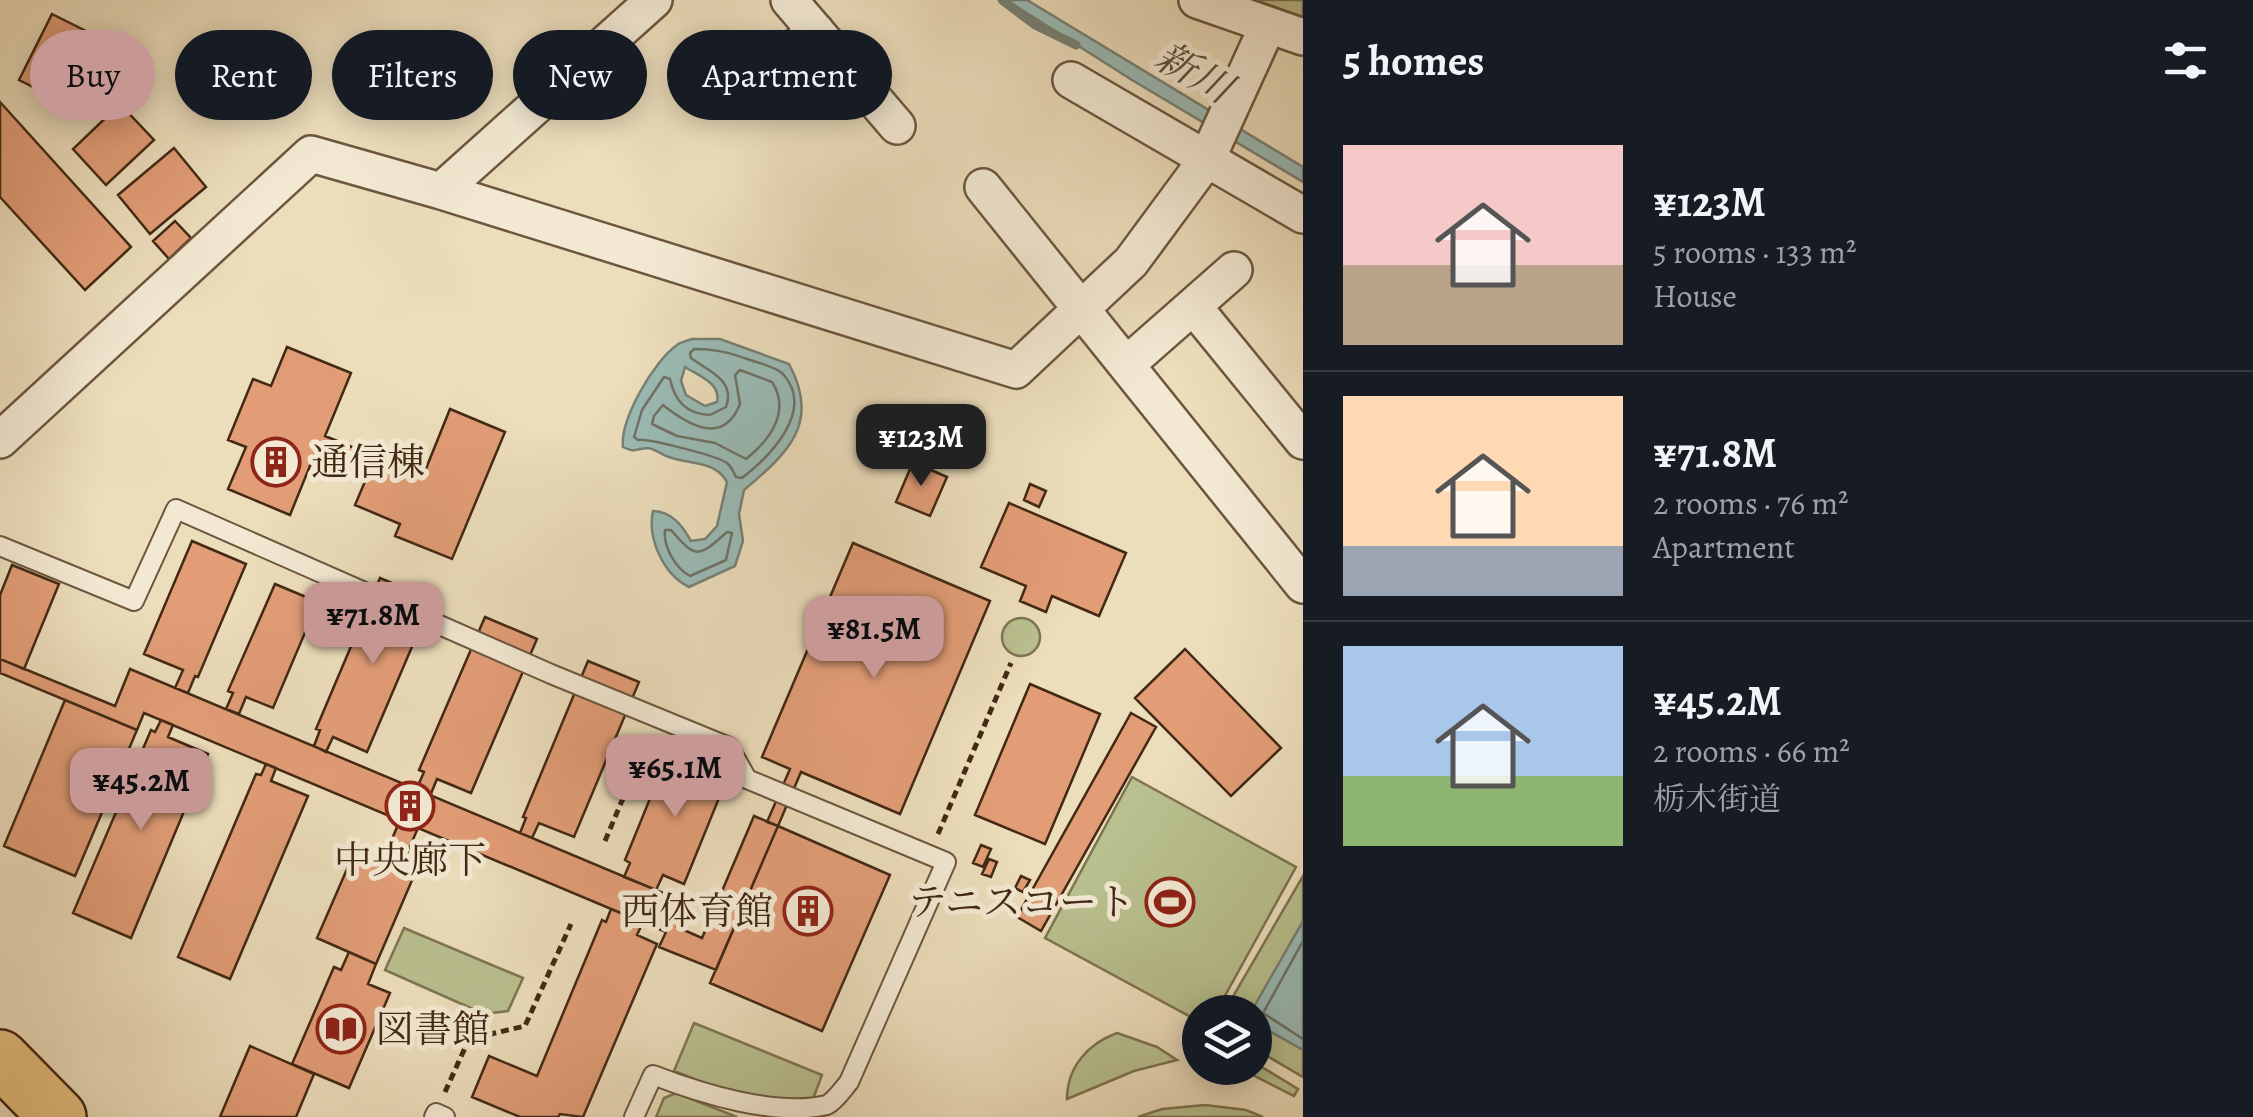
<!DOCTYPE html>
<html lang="en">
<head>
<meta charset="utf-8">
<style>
	body { margin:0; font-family:Alegreya,"Noto Serif JP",serif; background:#242831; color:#f1f3f6; height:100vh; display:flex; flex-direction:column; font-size:38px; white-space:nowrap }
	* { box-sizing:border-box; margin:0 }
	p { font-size:32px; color:#9ea1a6 }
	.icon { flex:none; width:55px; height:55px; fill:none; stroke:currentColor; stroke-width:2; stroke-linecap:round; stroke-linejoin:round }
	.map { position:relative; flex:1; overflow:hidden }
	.panel { display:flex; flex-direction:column; background:#171b24; width:950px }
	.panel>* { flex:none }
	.hud { position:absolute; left:30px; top:30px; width:950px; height:90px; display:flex; gap:20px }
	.tools { position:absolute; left:1182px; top:995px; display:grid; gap:20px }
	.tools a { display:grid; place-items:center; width:90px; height:90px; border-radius:50%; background:#171b24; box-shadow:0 5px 25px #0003; font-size:50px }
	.price { position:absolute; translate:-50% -85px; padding:0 22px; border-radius:20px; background:#c59692; color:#111; font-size:32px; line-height:65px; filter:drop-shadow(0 2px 5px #0008) }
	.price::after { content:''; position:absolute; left:50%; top:60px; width:30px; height:22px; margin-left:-15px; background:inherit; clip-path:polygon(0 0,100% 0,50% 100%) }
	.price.selected { background:#222; color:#fff }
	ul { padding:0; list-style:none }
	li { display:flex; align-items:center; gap:30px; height:250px; padding:0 40px }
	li+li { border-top:2px solid #363941 }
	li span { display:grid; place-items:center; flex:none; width:280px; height:200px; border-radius:0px; color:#555 }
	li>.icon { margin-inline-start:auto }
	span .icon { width:120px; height:120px; fill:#fffc; stroke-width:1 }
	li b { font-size:42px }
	h2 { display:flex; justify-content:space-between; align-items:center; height:120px; padding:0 40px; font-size:42px }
	.pill { padding:0 35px; border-radius:45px; background:#171b24; box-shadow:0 5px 25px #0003; font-size:35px; line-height:90px }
	.pill.selected { background:#c59692; color:#111 }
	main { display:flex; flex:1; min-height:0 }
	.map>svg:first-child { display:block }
	.green { fill:#b9c08f; stroke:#7e7452; stroke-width:2.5 }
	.water { fill:#9abbb6; stroke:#778175; stroke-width:2.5; fill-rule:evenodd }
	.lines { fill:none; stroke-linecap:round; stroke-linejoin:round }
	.shore { stroke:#6e7265; stroke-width:2.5 }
	.stream { stroke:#778175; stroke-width:9 }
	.building { fill:#e29d77; stroke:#422914; stroke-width:2.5 }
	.lane-casing { stroke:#6c563e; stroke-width:22 }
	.street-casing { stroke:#6c563e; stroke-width:40 }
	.primary-casing { stroke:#422914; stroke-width:60 }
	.path { stroke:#422914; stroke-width:5; stroke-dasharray:8 5; stroke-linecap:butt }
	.lane { stroke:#f3e9d3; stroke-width:18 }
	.street { stroke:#f3e9d3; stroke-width:35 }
	.primary { stroke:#e6be7e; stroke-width:55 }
	.labels { text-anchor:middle; stroke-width:10; stroke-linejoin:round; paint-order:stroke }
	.poi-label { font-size:38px; fill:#422914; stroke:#f3e9d3; text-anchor:start }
	.water-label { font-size:40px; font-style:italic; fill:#584e3c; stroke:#f3e9d3 }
</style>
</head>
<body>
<main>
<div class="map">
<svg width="1303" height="1117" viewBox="0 0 1303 1117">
	<rect width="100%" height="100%" fill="#ecddbb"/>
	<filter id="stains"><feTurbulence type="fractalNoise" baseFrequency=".002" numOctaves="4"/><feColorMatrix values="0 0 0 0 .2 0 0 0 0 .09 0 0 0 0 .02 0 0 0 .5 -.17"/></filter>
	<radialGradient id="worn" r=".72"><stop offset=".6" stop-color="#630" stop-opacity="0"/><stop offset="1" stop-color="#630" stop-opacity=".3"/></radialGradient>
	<path class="green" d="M1256,0H1303V17Z
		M1002 637a19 19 0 1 1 38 0a19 19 0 1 1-38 0Z
		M1132,777L1296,867L1216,1012H1200V1022L1045,938Z
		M1303,876V1077L1255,1049V1012H1224Z
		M404,928L523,978L508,1011L484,1014L385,970Z
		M694,1023L822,1075L813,1099L761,1105L674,1071Z
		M1117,1033L1157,1047L1177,1060L1134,1071L1067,1099C1067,1068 1087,1044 1117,1033Z
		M1255,1063L1298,1089L1294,1096L1239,1068H1255Z
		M676,1093L737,1117H656L664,1098Z
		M1205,1105L1246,1110L1263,1117H1138L1162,1109Z"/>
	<path class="water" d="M1006,0H1027L1303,167V182L1132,80Z
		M692,339H720L789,364C821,423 788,453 744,490L739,514L743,541L735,566L689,587C664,575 647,539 653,511C672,512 682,525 691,541L705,539L717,526L727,482C715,460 691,465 669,457C662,455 654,448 647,448C636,449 634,453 623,447C620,419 654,361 677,345C681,342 687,341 692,339ZM685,367C699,376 721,383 717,402L705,406L686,395L681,381Z
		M1303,921V1050L1255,1023V1012H1251Z"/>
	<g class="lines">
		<path class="shore" d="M694,349C714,349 728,352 747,359C758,363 775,366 783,374C816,411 769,457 742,478L736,477C734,473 731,466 727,463C718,456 647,438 638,440L634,437L642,410L664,377L670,379C675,401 686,414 710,415L726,407C736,380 708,371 691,358L690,353Z
			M740,370L772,382C791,411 770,440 746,459L715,443L677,436L652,424L654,416L663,405C687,424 723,447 740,404L735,375Z
			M665,530H671C696,559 698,558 727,532L732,533L726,560L690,576C675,568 663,546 665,530Z
			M1303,941L1263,1013L1303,1039"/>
		<path class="stream" d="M1002,0L1035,25L1076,45"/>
	</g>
	<path class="building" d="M52,14L94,35L61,101L19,80Z
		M0,102L131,247L85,290L0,197Z
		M120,104L154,140L106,185L73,149Z
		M174,148L206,187L150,234L118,195Z
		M175,221L191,238L169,259L153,241Z
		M287,347L351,373L325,436L423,476L450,409L505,432L452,559L395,536L400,524L355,505L369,472L316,451L290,515L228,489L246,447L228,440L253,379L271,386Z
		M913,462L947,477L930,516L896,502Z
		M1030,484L1046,491L1039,507L1024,500Z
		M1009,503L1126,553L1099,616L1052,596L1046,612L1020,601L1026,586L981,567Z
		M192,541L246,564L198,677L195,676L188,693L175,688L183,670L144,654Z
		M853,543L990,601L900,814L801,772L778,826L767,822L790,769L762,757Z
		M12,565L59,584L24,669L0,659V595Z
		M380,578L432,600L367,752L333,737L326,752L314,746L320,730L316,729Z
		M275,584L318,602L273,708L246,697L239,714L226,709L233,693L228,691Z
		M485,617L537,639L471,793L437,779L430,796L416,790L424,772L419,770Z
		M1185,649L1281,748L1231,796L1135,698Z
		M0,659L115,706L130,669L687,903L677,927L702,938L754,816L778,826L716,970L659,947L666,932L144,713L137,730L0,673Z
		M588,661L639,682L574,837L539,823L532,838L520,833L526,818L523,817Z
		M1030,684L1100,714L1045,844L975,815Z
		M65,700L137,730L75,876L4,846Z
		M1131,713L1156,727L1041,931L1017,917Z
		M161,720L173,725L168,737L208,754L131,938L73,913L151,730L155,732Z
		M671,747L730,771L684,884L663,875L656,890L624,877L630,863L625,860Z
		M266,764L276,768L271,781L308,796L230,979L178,957L256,774L261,775Z
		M400,820L418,828L399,872L413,878L376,964L317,938L354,853L381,865Z
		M778,826L890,875L822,1031L710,983Z
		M981,845L991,849L983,867L973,863Z
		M989,859L997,862L991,877L982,874Z
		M1021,876L1030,880L1023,892L1015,888Z
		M611,909L643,922L637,935L657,944L583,1117L560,1114L558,1117H520L472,1097L489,1056L537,1076L602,920L606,922Z
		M349,952L376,964L368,984L390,993L349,1088L292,1064L334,967L341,970Z
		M250,1046L314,1074L296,1117H220Z"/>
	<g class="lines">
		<g class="lane-casing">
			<path id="lane" d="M0,546L134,601L176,509L551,674L729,747L747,779L946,862L849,1082C843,1089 836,1100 827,1105C777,1117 702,1094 653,1075L634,1117
				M434,1117L436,1113L445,1117"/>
		</g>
		<g class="street-casing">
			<path id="street" d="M789,0L897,126
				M1197,0L1303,37
				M755,80L816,31
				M1071,80L1303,215
				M983,187L1303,585
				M441,191L1016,370L1131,262L1207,159L1268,25
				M1193,306L1303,441
				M1126,365L1234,270
				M0,440L311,154L441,191L654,0"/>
		</g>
		<g class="primary-casing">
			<path id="primary" d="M0,1058L58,1117"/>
		</g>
		<path class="path" d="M938,834L1011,663
			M605,841L648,739
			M445,1092L469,1039L525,1026L571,924"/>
		<use href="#lane" class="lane"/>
		<use href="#street" class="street"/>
		<use href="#primary" class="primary"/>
	</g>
	<defs>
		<g id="building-ring" transform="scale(2.5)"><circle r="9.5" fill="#f3e9d3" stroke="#8f2418" stroke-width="1.5"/><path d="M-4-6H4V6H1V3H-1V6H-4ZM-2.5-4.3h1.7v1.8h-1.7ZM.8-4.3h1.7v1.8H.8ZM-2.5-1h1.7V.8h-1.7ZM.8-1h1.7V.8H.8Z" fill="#8f2418"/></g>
		<g id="stadium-ring" transform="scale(2.5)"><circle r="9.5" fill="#f3e9d3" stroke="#8f2418" stroke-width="1.5"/><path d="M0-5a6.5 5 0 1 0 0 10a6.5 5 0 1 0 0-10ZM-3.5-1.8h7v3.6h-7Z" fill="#8f2418"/></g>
		<g id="library-ring" transform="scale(2.5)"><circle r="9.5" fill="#f3e9d3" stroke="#8f2418" stroke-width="1.5"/><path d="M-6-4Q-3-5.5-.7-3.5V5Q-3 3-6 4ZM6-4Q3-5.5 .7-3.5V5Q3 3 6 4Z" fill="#8f2418"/></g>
	</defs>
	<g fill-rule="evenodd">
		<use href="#building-ring" x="276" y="462"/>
		<use href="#building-ring" x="410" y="806"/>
		<use href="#stadium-ring" x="1170" y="902"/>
		<use href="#building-ring" x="808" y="911"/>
		<use href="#library-ring" x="341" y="1029"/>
	</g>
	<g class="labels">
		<g class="poi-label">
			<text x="311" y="475">通信棟</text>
			<text x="410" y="873" text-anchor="middle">中央廊下</text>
			<text x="1135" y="915" text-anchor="end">テニスコート</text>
			<text x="773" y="924" text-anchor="end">西体育館</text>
			<text x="376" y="1042">図書館</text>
		</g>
		<g class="water-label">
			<text transform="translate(1194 72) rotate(29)" y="14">新川</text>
		</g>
	</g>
	<rect width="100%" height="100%" filter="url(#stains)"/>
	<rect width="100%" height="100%" fill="url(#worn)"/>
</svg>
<div class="tools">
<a><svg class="icon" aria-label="layers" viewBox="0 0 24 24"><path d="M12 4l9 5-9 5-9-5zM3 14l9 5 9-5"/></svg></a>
</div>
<b class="price selected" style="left:921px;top:489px">¥123M</b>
<b class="price" style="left:373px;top:667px">¥71.8M</b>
<b class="price" style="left:874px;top:681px">¥81.5M</b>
<b class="price" style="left:675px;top:820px">¥65.1M</b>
<b class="price" style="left:141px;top:833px">¥45.2M</b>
<div class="hud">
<a class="pill selected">Buy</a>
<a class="pill">Rent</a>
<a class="pill">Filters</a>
<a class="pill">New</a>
<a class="pill">Apartment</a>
</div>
</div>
<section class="panel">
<h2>5 homes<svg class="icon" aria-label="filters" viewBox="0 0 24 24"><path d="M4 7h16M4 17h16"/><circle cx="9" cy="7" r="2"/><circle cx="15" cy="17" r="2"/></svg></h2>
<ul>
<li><span style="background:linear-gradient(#f6c9c9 60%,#b9a48a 0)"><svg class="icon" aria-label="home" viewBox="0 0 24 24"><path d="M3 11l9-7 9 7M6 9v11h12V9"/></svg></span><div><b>¥123M</b><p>5 rooms · 133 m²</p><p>House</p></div></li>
<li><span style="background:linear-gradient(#ffd9b3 75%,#9aa5b1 0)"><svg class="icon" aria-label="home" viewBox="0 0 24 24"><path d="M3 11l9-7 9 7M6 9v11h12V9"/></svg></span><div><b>¥71.8M</b><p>2 rooms · 76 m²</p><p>Apartment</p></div></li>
<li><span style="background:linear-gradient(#a9c7e8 65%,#8fb573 0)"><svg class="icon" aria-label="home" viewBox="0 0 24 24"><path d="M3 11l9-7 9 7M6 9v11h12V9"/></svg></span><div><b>¥45.2M</b><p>2 rooms · 66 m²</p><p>栃木街道</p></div></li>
</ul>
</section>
</main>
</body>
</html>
